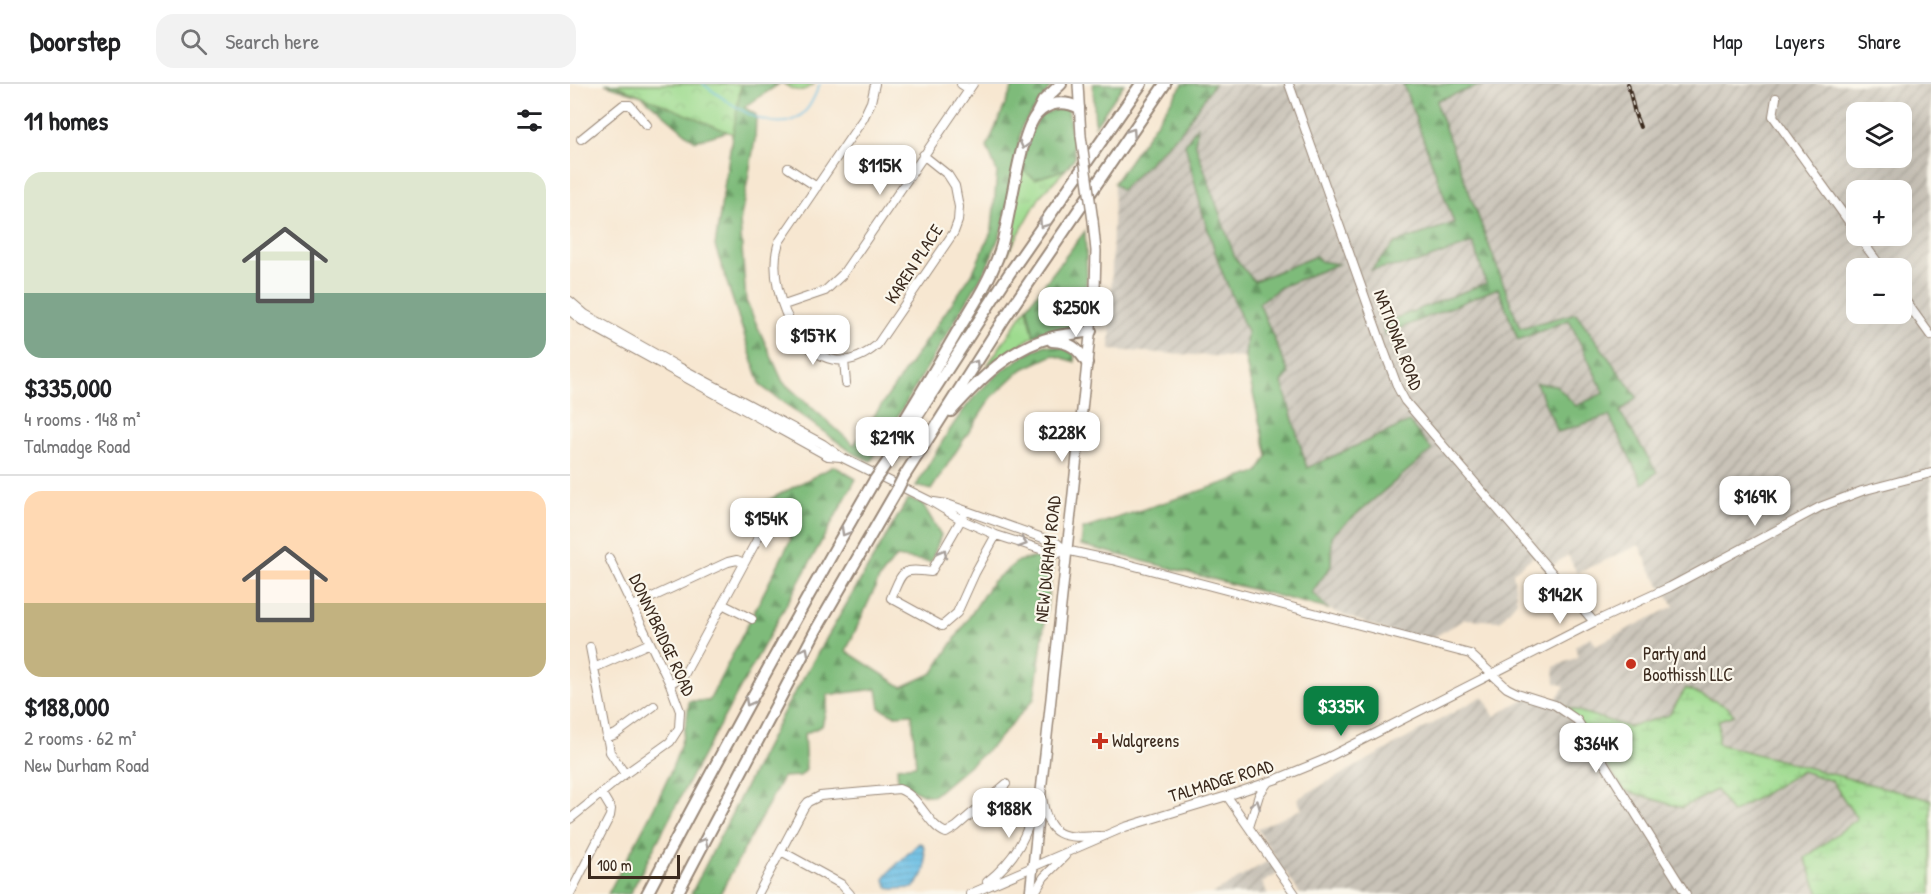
<!DOCTYPE html>
<html lang="en">
<head>
<meta charset="utf-8">
<style>
	body { margin:0; font-family:"Patrick Hand",sans-serif; background:#f2f2f2; color:#202124; height:100vh; display:flex; flex-direction:column; font-size:22px; white-space:nowrap }
	* { box-sizing:border-box; margin:0 }
	p { font-size:20px; color:#757577 }
	.icon { flex:none; width:33px; height:33px; fill:none; stroke:currentColor; stroke-width:2; stroke-linecap:round; stroke-linejoin:round }
	.map { position:relative; flex:1; overflow:hidden }
	.side { display:flex; flex-direction:column; background:#fff; width:570px }
	.side>* { flex:none }
	.buttons { position:absolute; left:1276px; top:18px; display:grid; gap:12px }
	.buttons a { display:grid; place-items:center; width:66px; height:66px; border-radius:12px; background:#fff; box-shadow:0 6px 24px #0002; font-size:30px }
	.scale { position:absolute; left:18px; bottom:15px; width:92px; box-sizing:border-box; padding-left:6px; border:3px solid #3b2a1e; border-top:0; font-size:16px; line-height:21px; white-space:nowrap; color:#3b2a1e; -webkit-text-stroke:4px #fbf7ec; paint-order:stroke }
	.price { position:absolute; translate:-50% -51px; padding:0 14px; border-radius:12px; background:#fff; color:#222; font-size:20px; line-height:39px; filter:drop-shadow(0 2px 3px #0008) }
	.price::after { content:''; position:absolute; left:50%; top:36px; width:18px; height:14px; margin-left:-9px; background:inherit; clip-path:polygon(0 0,100% 0,50% 100%) }
	.price.selected { background:#0b8043; color:#fff }
	ul { padding:0; list-style:none }
	li { display:grid; align-content:center; gap:12px; height:318px; padding:0 24px }
	li+li { border-top:2px solid #e0e0e0 }
	li span { display:grid; place-items:center; height:186px; border-radius:18px; color:#555 }
	li>.icon { margin-inline-start:auto }
	span .icon { width:108px; height:108px; fill:#fffc; stroke-width:1 }
	li b { font-size:26px }
	h2 { display:flex; justify-content:space-between; align-items:center; height:72px; padding:0 24px; font-size:26px }
	header { display:flex; align-items:center; gap:36px; box-sizing:border-box; height:84px; padding:0 30px; background:#fff; border-bottom:2px solid #e0e0e0 }
	header strong { font-size:28px }
	nav { display:flex; gap:33px; margin-inline-start:auto; font-size:21px }
	.search { width:420px; height:54px; background:#f2f2f2; display:flex; align-items:center; gap:15px; box-sizing:border-box; padding:0 21px; border-radius:18px; color:#757577; font-size:22px }
	main { display:flex; flex:1; min-height:0 }
	.map>svg:first-child { display:block }
	.industrial { fill:url(#industrial-furrows); fill-rule:evenodd }
	.grass { fill:url(#grass-tufts); stroke:#6c8256; stroke-width:1.5 }
	.forest { fill:url(#forest-firs); stroke:#5c724c; stroke-width:1.5 }
	.wetland { fill:url(#wetland-marsh); stroke:#6c8256; stroke-width:1.5 }
	.park { fill:url(#park-crowns); stroke:#6c8256; stroke-width:1.5 }
	.water { fill:url(#water-rules); stroke:#527482; stroke-width:1.5 }
	.lines { fill:none; stroke-linecap:round; stroke-linejoin:round }
	.stream { stroke:#68bee5; stroke-width:1.5 }
	.minor-casing { stroke:#998878; stroke-width:10 }
	.major-casing { stroke:#998878; stroke-width:12 }
	.highway-casing { stroke:#998878; stroke-width:14 }
	.minor { stroke:#fff; stroke-width:8 }
	.major { stroke:#fff; stroke-width:9 }
	.highway { stroke:#fff; stroke-width:10 }
	.rail-casing { stroke:#3b2a1e; stroke-width:4 }
	.rail { stroke:#fbf7ec; stroke-width:1.5; stroke-dasharray:4.5; stroke-linecap:butt }
	.major-bridge-casing { stroke:#998878; stroke-width:12; stroke-linecap:butt }
	.highway-bridge-casing { stroke:#998878; stroke-width:14; stroke-linecap:butt }
	.major-bridge { stroke:#fff; stroke-width:9 }
	.highway-bridge { stroke:#fff; stroke-width:10 }
	.oneway { stroke:#a79f9a }
	.poi-dot { fill:#c8321e; stroke:#fbf7ec; stroke-width:2 }
	.labels { text-anchor:middle; stroke-width:4.5; stroke-linejoin:round; paint-order:stroke }
	.street-label { font-size:18px; fill:#3b2a1e; stroke:#fbf7ec }
	.poi-label { font-size:18px; fill:#3b2a1e; stroke:#fbf7ec; text-anchor:start }
</style>
</head>
<body>
<header>
<strong>Doorstep</strong>
<div class="search"><svg class="icon" aria-label="search" viewBox="0 0 24 24"><circle cx="10" cy="10" r="6"/><path d="M15 15l6 6"/></svg>Search here</div>
<nav><a>Map</a><a>Layers</a><a>Share</a></nav>
</header>
<main>
<section class="side">
<h2>11 homes<svg class="icon" aria-label="filters" viewBox="0 0 24 24"><path d="M4 7h16M4 17h16"/><circle cx="9" cy="7" r="2"/><circle cx="15" cy="17" r="2"/></svg></h2>
<ul>
<li><span style="background:linear-gradient(#dfe7d0 65%,#7fa58c 0)"><svg class="icon" aria-label="home" viewBox="0 0 24 24"><path d="M3 11l9-7 9 7M6 9v11h12V9"/></svg></span><div><b>$335,000</b><p>4 rooms · 148 m²</p><p>Talmadge Road</p></div></li>
<li><span style="background:linear-gradient(#ffd9b3 60%,#c2b280 0)"><svg class="icon" aria-label="home" viewBox="0 0 24 24"><path d="M3 11l9-7 9 7M6 9v11h12V9"/></svg></span><div><b>$188,000</b><p>2 rooms · 62 m²</p><p>New Durham Road</p></div></li>
</ul>
</section>
<div class="map">
<svg width="1361" height="810" viewBox="0 0 1361 810">
	<defs>
		<pattern id="industrial-furrows" width="10" height="10" patternUnits="userSpaceOnUse" patternTransform="scale(1.5)"><rect width="10" height="10" fill="#c9c3b8"/><path d="M-1 1l2-2M0 10L10 0M9 11l2-2" fill="none" stroke="#a49f95"/></pattern>
		<pattern id="grass-tufts" width="24" height="20" patternUnits="userSpaceOnUse" patternTransform="scale(1.5)"><rect width="24" height="20" fill="#9edb8f"/><path d="M3 7l-1-3M5 7V3M7 7l1-3M15 17l-1-3M17 17v-4M19 17l1-3" fill="none" stroke="#89bc7b"/></pattern>
		<pattern id="forest-firs" width="22" height="20" patternUnits="userSpaceOnUse" patternTransform="scale(1.5)"><rect width="22" height="20" fill="#7ebb7a"/><path d="M5 1l3.5 6h-7zM16 11l3.5 6h-7z" fill="#689863"/></pattern>
		<pattern id="wetland-marsh" width="20" height="14" patternUnits="userSpaceOnUse" patternTransform="scale(1.5)"><rect width="20" height="14" fill="#9edb8f"/><path d="M1 5h8M5 5V1M11 12h8M15 12V8" fill="none" stroke="#89bc7b"/></pattern>
		<pattern id="park-crowns" width="20" height="18" patternUnits="userSpaceOnUse" patternTransform="scale(1.5)"><rect width="20" height="18" fill="#9edb8f"/><path d="M2 6a3 3 0 1 1 6 0M12 15a3 3 0 1 1 6 0" fill="none" stroke="#89bc7b"/></pattern>
		<pattern id="water-rules" width="6" height="5" patternUnits="userSpaceOnUse" patternTransform="scale(1.5)"><rect width="6" height="5" fill="#68bee5"/><path d="M0 2.5h6" fill="none" stroke="#579bb9"/></pattern>
	</defs>
	<rect width="100%" height="100%" fill="#fbf7ec"/>
	<filter id="ink" filterUnits="userSpaceOnUse"><feTurbulence type="fractalNoise" baseFrequency=".0167" numOctaves="2"/><feDisplacementMap in="SourceGraphic" scale="12" xChannelSelector="R" yChannelSelector="G"/><feConvolveMatrix kernelMatrix="1 2 1 2 8 2 1 2 1" color-interpolation-filters="sRGB"/></filter>
	<filter id="wash" filterUnits="userSpaceOnUse"><feTurbulence type="fractalNoise" baseFrequency=".008" numOctaves="4" result="noise"/><feDisplacementMap in="SourceGraphic" scale="24" xChannelSelector="R" yChannelSelector="G"/><feGaussianBlur stdDeviation="1.35" result="paint"/><feColorMatrix in="noise" values="0 0 0 0 0 0 0 0 0 0 0 0 0 0 0 0 0 1.4 0 .05"/><feComposite in="paint" operator="in"/></filter>
	<g filter="url(#wash)">
		<rect width="100%" height="100%" fill="#f7e7d1"/>
		<path class="industrial" d="M644,0H833L884,140L825,159L802,186L846,179L903,159L916,199L813,239L814,250L929,204L948,255L999,236L1034,309L1006,322L986,301L966,300L988,347L1039,332L1074,399L1087,388L1049,328L1067,313L1006,229L950,244L868,25L867,16L916,0H1361V810H730L714,786L692,799L698,810H642L705,773L687,745L732,725L727,715L913,612L924,632L962,612L983,619L995,602L985,599L984,583L1008,573L1005,562L1021,553L1026,561L1104,522L1080,485L1069,461L1007,489L998,471L976,486L964,472L943,488L947,517L930,537L895,535L852,560L758,525L742,508L761,482L762,451L862,366L839,338L737,384L712,298L675,274L540,266L544,99L551,106L602,57L613,45ZM1287,28H1332V74H1287ZM1287,106H1332V152H1287ZM1287,184H1332V230H1287Z"/>
		<path class="grass" d="M452,82L465,95L496,85L471,111L435,174L432,172L443,136Z
			M457,223L464,252L417,282Z"/>
		<path class="forest" d="M35,0H209L174,23L186,31L185,56L170,138L176,217L213,298L284,361L402,190L422,146L427,88L417,63L444,0H483L452,42L434,141L416,185L301,377L283,369L191,302L145,162L163,46L125,57L72,12Z
			M523,0H554L525,42Z
			M613,0H644L613,45L551,106L544,99Z
			M833,0H916L867,16L868,25L950,244L1006,229L1067,313L1050,328L1087,388L1073,400L1039,332L988,348L966,299L986,301L1006,322L1034,309L999,236L948,256L928,204L814,251L813,239L916,199L903,159L846,179L801,186L825,159L884,139Z
			M486,25H498L505,73L496,85L465,95L455,88L452,82L459,52L470,32Z
			M628,41L625,59L665,174L684,197L746,172L750,177L768,180L711,203L689,219L719,290L712,298L737,384L839,338L862,366L762,451L761,482L742,508L758,525L511,461L513,445L688,388L697,372L675,274L677,248L650,183L632,127L615,60Z
			M515,147L517,193L511,241L507,246L484,247L464,252L457,223Z
			M475,261L493,263L504,270L505,278L483,271L451,286L421,314L361,406L346,402C384,338 405,294 475,261Z
			M264,382L286,395L122,691L60,810H38C66,755 116,678 119,617H139L221,455L207,426L191,420Z
			M338,415L352,419L371,451L361,478L326,473L309,495L276,567L332,603L363,589L422,498L448,477L472,472L483,479L464,615L422,662L363,712L353,710L328,698L327,683L346,681L342,630L324,631L310,624L307,605L257,611V621L252,642L234,650L236,686L230,692L213,693L150,810H121L215,625Z"/>
		<path class="wetland" d="M1116,604L1158,623L1164,631L1149,636L1148,660L1361,716V810H1249L1235,774L1287,735L1262,697L1232,687L1162,729L1146,706L1112,724L1054,706L996,623L1058,643L1099,631Z"/>
		<path class="park" d="M44,0H171L163,50Z
			M214,0H244C233,9 224,8 214,0Z"/>
		<path class="water" d="M349,759L353,760C357,781 358,789 343,804L322,805L317,802L315,795L317,790Z"/>
		<g class="lines">
			<path class="stream" d="M133,0C158,18 209,60 237,25C243,18 246,8 250,0"/>
		</g>
	</g>
	<g filter="url(#ink)">
		<g class="lines">
			<g class="minor-casing">
				<path id="minor" d="M305,0L301,18L293,35L209,158C191,211 244,316 307,261L384,148L388,137L389,123L385,102L378,91L353,71
					M391,0L399,5
					M719,0L812,261L828,304L835,317L1024,538
					M1206,14L1203,32L1287,149
					M11,55L53,21H60L77,41
					M218,84L247,103
					M1288,152L1312,184
					M1332,212L1361,252
					M0,217L15,230L109,283L253,360L271,373L362,418L392,436L426,451L486,470L495,466
					M214,221L255,207L272,191L403,0
					M0,227L11,236L258,372L271,373
					M274,276L276,299
					M364,418L377,420L487,459L495,466
					M396,427L361,488C330,484 333,487 321,514L372,542L387,529L405,489L426,451
					M495,466L542,476L900,570L937,604L947,609L985,621L1007,636L1116,810
					M152,520L182,535
					M63,522L158,478L167,476L174,479
					M20,563L40,668L55,690
					M24,584L80,559
					M100,600L114,591L196,439
					M36,654L46,650L84,622
					M657,712L725,810
					M472,713C478,755 493,754 530,752
					M0,735L55,690L100,658L109,644L110,627L100,600L39,474
					M679,743L689,711L698,698
					M211,767L271,800L280,810
					M417,798C446,775 457,752 467,716
					M0,810L40,732L41,725L32,710
					M188,810L234,723L238,718L250,712L329,705C351,713 357,741 376,749L386,743L436,700
					M400,810L555,743L657,712L707,695L751,677L1024,538L1100,503L1250,423L1292,407L1361,389
					M464,810L474,793L495,772"/>
			</g>
			<g class="major-casing">
				<path id="major" d="M508,0L511,52
					M460,810L525,205L526,167L523,137"/>
			</g>
			<g class="highway-casing">
				<path id="highway" d="M467,29L473,17L491,0
					M482,257C500,258 508,264 517,279
					M381,327C409,296 441,263 483,253C495,250 508,250 521,247
					M328,347C348,314 368,281 387,248C403,222 420,196 430,167C440,137 449,49 467,30C478,18 495,16 509,24
					M320,374L439,190L571,0
					M333,394L434,235L595,0
					M77,810C150,671 225,533 304,397
					M107,810L246,546L327,406"/>
			</g>
			<use href="#minor" class="minor"/>
			<use href="#major" class="major"/>
			<use href="#highway" class="highway"/>
			<g class="rail-casing">
				<path id="rail" d="M1058,0L1065,30L1070,43"/>
			</g>
			<use href="#rail" class="rail"/>
			<g class="major-bridge-casing">
				<path id="major-bridge" d="M511,52L523,137"/>
			</g>
			<g class="highway-bridge-casing">
				<path id="highway-bridge" d="M304,397L320,374
					M327,406L333,394"/>
			</g>
			<use href="#major-bridge" class="major-bridge"/>
			<use href="#highway-bridge" class="highway-bridge"/>
		</g>
		<defs><path id="oneway-chevron" d="M-2-3.5L2.5 0L-2 3.5" fill="none" stroke-width="1.6" stroke-linecap="round" stroke-linejoin="round" transform="scale(1.5)"/></defs>
		<g class="oneway">
			<use href="#oneway-chevron" transform="translate(562 48) rotate(-56)"/>
			<use href="#oneway-chevron" transform="translate(454 61) rotate(105)"/>
			<use href="#oneway-chevron" transform="translate(473 140) rotate(125)"/>
			<use href="#oneway-chevron" transform="translate(405 280) rotate(-57)"/>
			<use href="#oneway-chevron" transform="translate(275 448) rotate(120)"/>
			<use href="#oneway-chevron" transform="translate(453 459) rotate(18)"/>
			<use href="#oneway-chevron" transform="translate(373 469) rotate(-60)"/>
			<use href="#oneway-chevron" transform="translate(235 567) rotate(-62)"/>
			<use href="#oneway-chevron" transform="translate(179 618) rotate(119)"/>
			<use href="#oneway-chevron" transform="translate(686 720) rotate(-68)"/>
			<use href="#oneway-chevron" transform="translate(134 758) rotate(-62)"/>
		</g>
	</g>
	<g class="poi-dot">
		<circle cx="1061" cy="580" r="6"/>
		<path d="M527 648h6v6h6v6h-6v6h-6v-6h-6v-6h6z"/>
	</g>
	<g class="labels">
		<g class="street-label">
			<text transform="translate(344 180) rotate(-57)" y="6">KAREN PLACE</text>
			<text transform="translate(828 256) rotate(69)" y="6">NATIONAL ROAD</text>
			<text transform="translate(478 475) rotate(-84)" y="6">NEW DURHAM ROAD</text>
			<text transform="translate(92 551) rotate(65)" y="6">DONNYBRIDGE ROAD</text>
			<text transform="translate(651 697) rotate(-17)" y="6">TALMADGE ROAD</text>
		</g>
		<g class="poi-label">
			<text x="1073" y="576">Party and<tspan x="1073" dy="21">Boothissh LLC</tspan></text>
			<text x="542" y="663">Walgreens</text>
		</g>
	</g>
</svg>
<div class="buttons">
<a><svg class="icon" aria-label="layers" viewBox="0 0 24 24"><path d="M12 4l9 5-9 5-9-5zM3 14l9 5 9-5"/></svg></a>
<a>+</a>
<a>−</a>
</div>
<div class="scale">100 m</div>
<b class="price" style="left:310px;top:112px">$115K</b>
<b class="price" style="left:506px;top:254px">$250K</b>
<b class="price" style="left:243px;top:282px">$157K</b>
<b class="price" style="left:492px;top:379px">$228K</b>
<b class="price" style="left:322px;top:384px">$219K</b>
<b class="price" style="left:1185px;top:443px">$169K</b>
<b class="price" style="left:196px;top:465px">$154K</b>
<b class="price" style="left:990px;top:541px">$142K</b>
<b class="price selected" style="left:771px;top:653px">$335K</b>
<b class="price" style="left:1026px;top:690px">$364K</b>
<b class="price" style="left:439px;top:755px">$188K</b>
</div>
</main>
</body>
</html>
